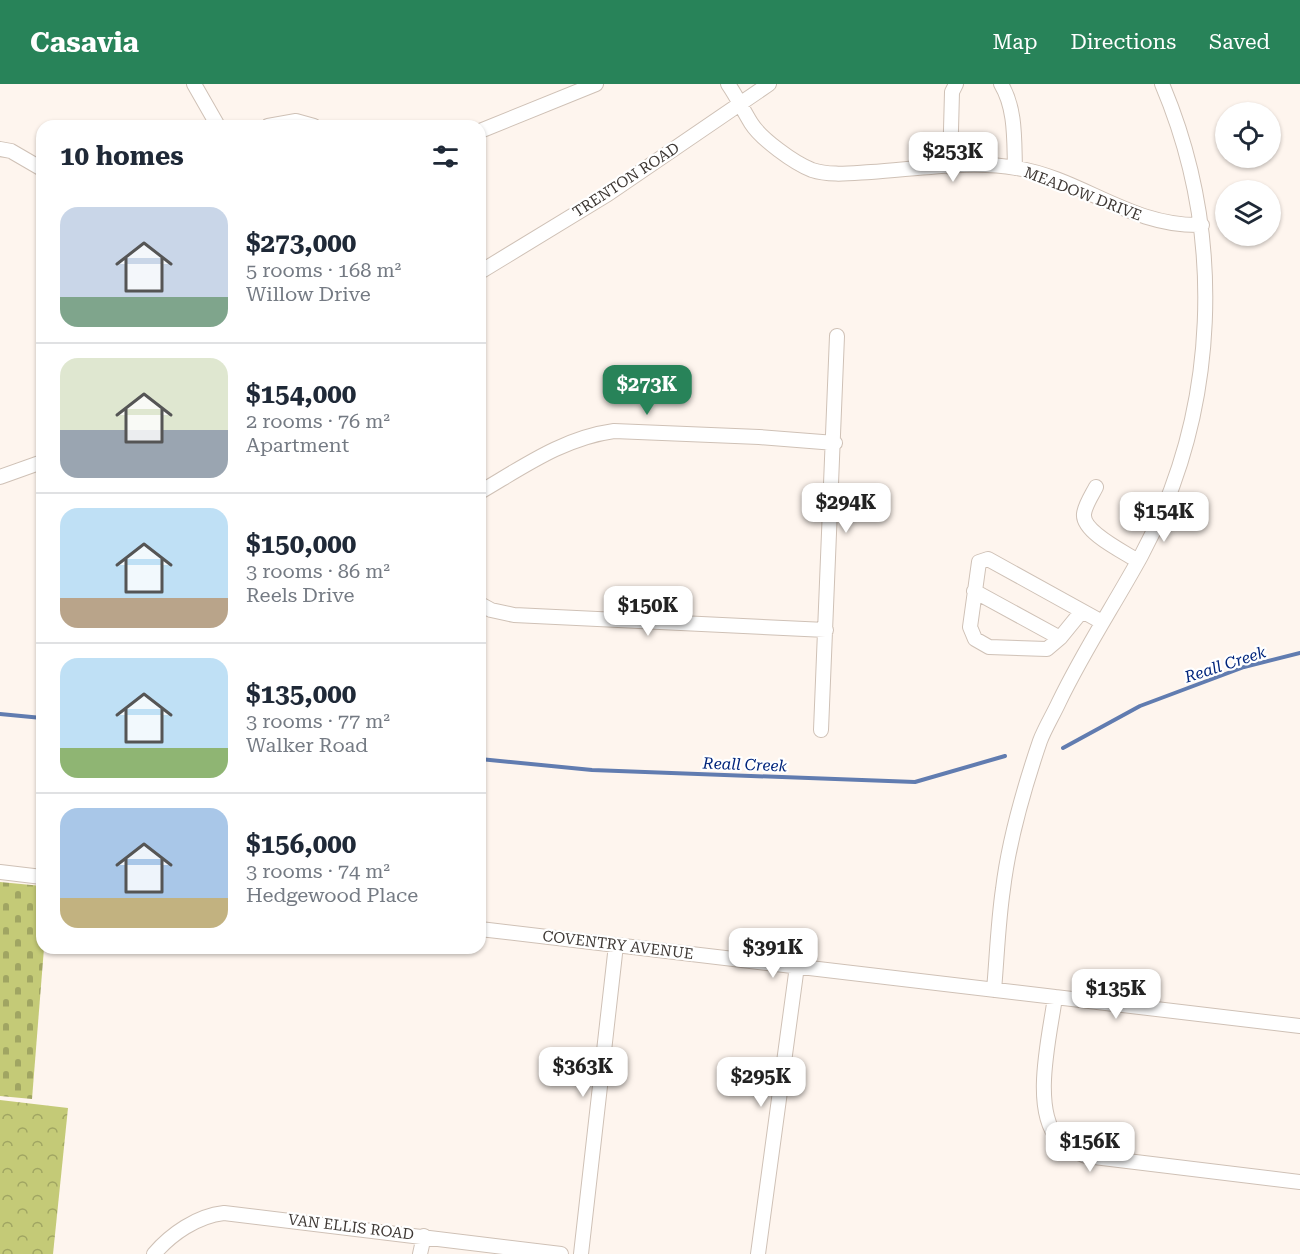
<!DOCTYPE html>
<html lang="en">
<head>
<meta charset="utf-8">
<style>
	body { margin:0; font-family:"Roboto Serif",serif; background:#f6f6f7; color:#1f2937; height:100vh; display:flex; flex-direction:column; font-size:22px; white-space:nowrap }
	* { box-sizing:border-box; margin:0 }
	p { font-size:20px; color:#747a83 }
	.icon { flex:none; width:33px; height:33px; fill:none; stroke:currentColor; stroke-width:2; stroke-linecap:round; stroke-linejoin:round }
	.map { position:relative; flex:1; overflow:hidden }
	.details { position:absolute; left:36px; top:36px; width:450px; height:834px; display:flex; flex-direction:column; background:#fff; border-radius:18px; box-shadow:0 2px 4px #0004 }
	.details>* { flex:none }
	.tools { position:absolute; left:1215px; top:18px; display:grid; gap:12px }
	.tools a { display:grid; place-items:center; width:66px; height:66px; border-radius:50%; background:#fff; box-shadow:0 2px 4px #0004; font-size:30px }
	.price { position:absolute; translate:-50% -51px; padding:0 14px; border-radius:12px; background:#fff; color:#222; font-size:20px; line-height:39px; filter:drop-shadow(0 2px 3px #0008) }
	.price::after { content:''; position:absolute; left:50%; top:36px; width:18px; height:14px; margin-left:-9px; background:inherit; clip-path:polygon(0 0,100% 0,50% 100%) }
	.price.selected { background:#288359; color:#fff }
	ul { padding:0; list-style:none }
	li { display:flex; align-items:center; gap:18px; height:150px; padding:0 24px }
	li+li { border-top:2px solid #e0e1e3 }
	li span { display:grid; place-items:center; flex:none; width:168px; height:120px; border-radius:18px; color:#555 }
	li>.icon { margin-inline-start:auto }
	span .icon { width:72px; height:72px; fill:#fffc; stroke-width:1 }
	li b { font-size:26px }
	h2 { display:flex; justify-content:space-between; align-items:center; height:72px; padding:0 24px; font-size:26px }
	header { display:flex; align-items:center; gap:36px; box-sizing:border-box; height:84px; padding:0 30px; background:#288359; color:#fff }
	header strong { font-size:28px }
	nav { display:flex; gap:33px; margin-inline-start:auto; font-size:21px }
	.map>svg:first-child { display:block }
	.cemetery { fill:url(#cemetery-stones) }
	.park { fill:url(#park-crowns) }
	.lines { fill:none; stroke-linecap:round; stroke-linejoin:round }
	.stream { stroke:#617cb0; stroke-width:4 }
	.minor-casing { stroke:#cfc1b6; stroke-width:16 }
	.minor { stroke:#fff; stroke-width:14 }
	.labels { text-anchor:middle; stroke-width:4.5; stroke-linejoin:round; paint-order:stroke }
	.street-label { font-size:15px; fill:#3d3733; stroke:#fff }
	.water-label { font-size:16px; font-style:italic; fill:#00257c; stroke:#fff }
</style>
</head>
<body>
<header>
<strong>Casavia</strong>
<nav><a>Map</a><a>Directions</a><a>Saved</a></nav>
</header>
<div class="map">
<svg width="1300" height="1170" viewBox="0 0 1300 1170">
	<defs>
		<pattern id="cemetery-stones" width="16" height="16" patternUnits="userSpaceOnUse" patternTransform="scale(1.5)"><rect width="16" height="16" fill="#c4ca77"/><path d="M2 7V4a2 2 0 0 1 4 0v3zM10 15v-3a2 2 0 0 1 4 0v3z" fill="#a0a562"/></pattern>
		<pattern id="park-crowns" width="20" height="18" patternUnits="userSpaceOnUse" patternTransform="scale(1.5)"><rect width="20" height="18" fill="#c4ca77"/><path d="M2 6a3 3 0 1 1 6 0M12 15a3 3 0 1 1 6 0" fill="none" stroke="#a0a562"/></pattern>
	</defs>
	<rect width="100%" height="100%" fill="#fef5ee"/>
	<path class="cemetery" d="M0,798L42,802L44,864L32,1015L0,1012Z"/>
	<path class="park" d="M0,1016L68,1024L53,1170H0Z"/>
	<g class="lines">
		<path class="stream" d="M0,630L42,634
			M1063,664L1140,622L1244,583L1300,569
			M480,675L592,686L915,698L1005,672"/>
		<g class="minor-casing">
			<path id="minor" d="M194,0L218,42
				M728,0C737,13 743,26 751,39C761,55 794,79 812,86C830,92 852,89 871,88C916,85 972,76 1016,84C1083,95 1130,143 1202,141
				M1001,0C1016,25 1014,56 1015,84
				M268,42L296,37L314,42
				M480,47L596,0
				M0,65L11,67L42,85
				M950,83L952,8L956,0
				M480,188L608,110L769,0
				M0,393L42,378
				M1096,403C1092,411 1085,421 1084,430C1082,448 1124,468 1138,477
				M480,408C523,383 563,354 614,347L759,353L835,359
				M974,507L1060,554
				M480,520L491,526L514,531L826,546
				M1082,527L1060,554L1047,565L989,563L975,555L970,543L979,478L988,475L1102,538
				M821,646L837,252
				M0,788L42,793
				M480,845L1300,942
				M994,906C997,872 998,839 1003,805C1009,755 1024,704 1040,657C1045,644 1053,631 1059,618C1083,568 1114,521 1141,472C1219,327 1226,151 1162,0
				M1055,913C1050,951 1031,1024 1058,1055C1066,1064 1076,1068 1086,1072L1300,1098
				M154,1170C171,1150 197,1132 224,1129L561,1170
				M420,1170L424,1152
				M581,1170L616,861
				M758,1170L797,882"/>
		</g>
		<use href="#minor" class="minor"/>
	</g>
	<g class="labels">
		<g class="street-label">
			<text transform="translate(626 96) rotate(-33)" y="5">TRENTON ROAD</text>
			<text transform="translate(1083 110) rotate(21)" y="5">MEADOW DRIVE</text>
			<text transform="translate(618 861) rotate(7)" y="5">COVENTRY AVENUE</text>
			<text transform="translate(351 1143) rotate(7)" y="5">VAN ELLIS ROAD</text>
		</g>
		<g class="water-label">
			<text transform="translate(1225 580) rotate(-18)" y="6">Reall Creek</text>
			<text transform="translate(745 680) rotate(2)" y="6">Reall Creek</text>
		</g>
	</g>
</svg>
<div class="tools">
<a><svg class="icon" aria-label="locate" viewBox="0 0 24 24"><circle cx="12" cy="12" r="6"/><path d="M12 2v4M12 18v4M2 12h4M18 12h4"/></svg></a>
<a><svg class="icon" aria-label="layers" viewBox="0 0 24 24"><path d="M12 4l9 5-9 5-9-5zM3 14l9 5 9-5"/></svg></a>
</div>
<b class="price" style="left:953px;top:99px">$253K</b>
<b class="price selected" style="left:647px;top:332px">$273K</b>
<b class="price" style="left:846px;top:450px">$294K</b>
<b class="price" style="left:1164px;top:459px">$154K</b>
<b class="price" style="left:648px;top:553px">$150K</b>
<b class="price" style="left:773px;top:895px">$391K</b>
<b class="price" style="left:1116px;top:936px">$135K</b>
<b class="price" style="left:583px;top:1014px">$363K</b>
<b class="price" style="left:761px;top:1024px">$295K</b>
<b class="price" style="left:1090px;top:1089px">$156K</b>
<section class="details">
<h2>10 homes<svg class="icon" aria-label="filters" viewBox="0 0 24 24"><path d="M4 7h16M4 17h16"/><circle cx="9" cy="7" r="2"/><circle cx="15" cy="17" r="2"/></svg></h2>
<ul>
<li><span style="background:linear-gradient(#c9d6e8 75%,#7fa58c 0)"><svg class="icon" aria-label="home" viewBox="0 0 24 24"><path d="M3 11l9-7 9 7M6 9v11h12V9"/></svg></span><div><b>$273,000</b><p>5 rooms · 168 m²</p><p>Willow Drive</p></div></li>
<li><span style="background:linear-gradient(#dfe7d0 60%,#9aa5b1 0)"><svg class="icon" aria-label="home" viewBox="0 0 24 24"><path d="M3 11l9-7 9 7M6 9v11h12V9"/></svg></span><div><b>$154,000</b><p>2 rooms · 76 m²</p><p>Apartment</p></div></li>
<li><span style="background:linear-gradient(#bfe0f5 75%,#b9a48a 0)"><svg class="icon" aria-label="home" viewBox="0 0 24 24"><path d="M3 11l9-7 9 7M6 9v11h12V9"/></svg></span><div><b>$150,000</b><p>3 rooms · 86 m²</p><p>Reels Drive</p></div></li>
<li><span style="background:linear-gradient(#bfe0f5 75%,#8fb573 0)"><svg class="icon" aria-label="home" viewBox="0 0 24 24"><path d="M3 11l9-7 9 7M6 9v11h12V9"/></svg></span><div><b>$135,000</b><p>3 rooms · 77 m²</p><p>Walker Road</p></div></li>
<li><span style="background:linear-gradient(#a9c7e8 75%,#c2b280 0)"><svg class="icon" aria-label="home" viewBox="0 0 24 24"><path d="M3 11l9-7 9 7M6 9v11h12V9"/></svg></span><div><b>$156,000</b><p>3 rooms · 74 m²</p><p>Hedgewood Place</p></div></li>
</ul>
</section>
</div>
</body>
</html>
